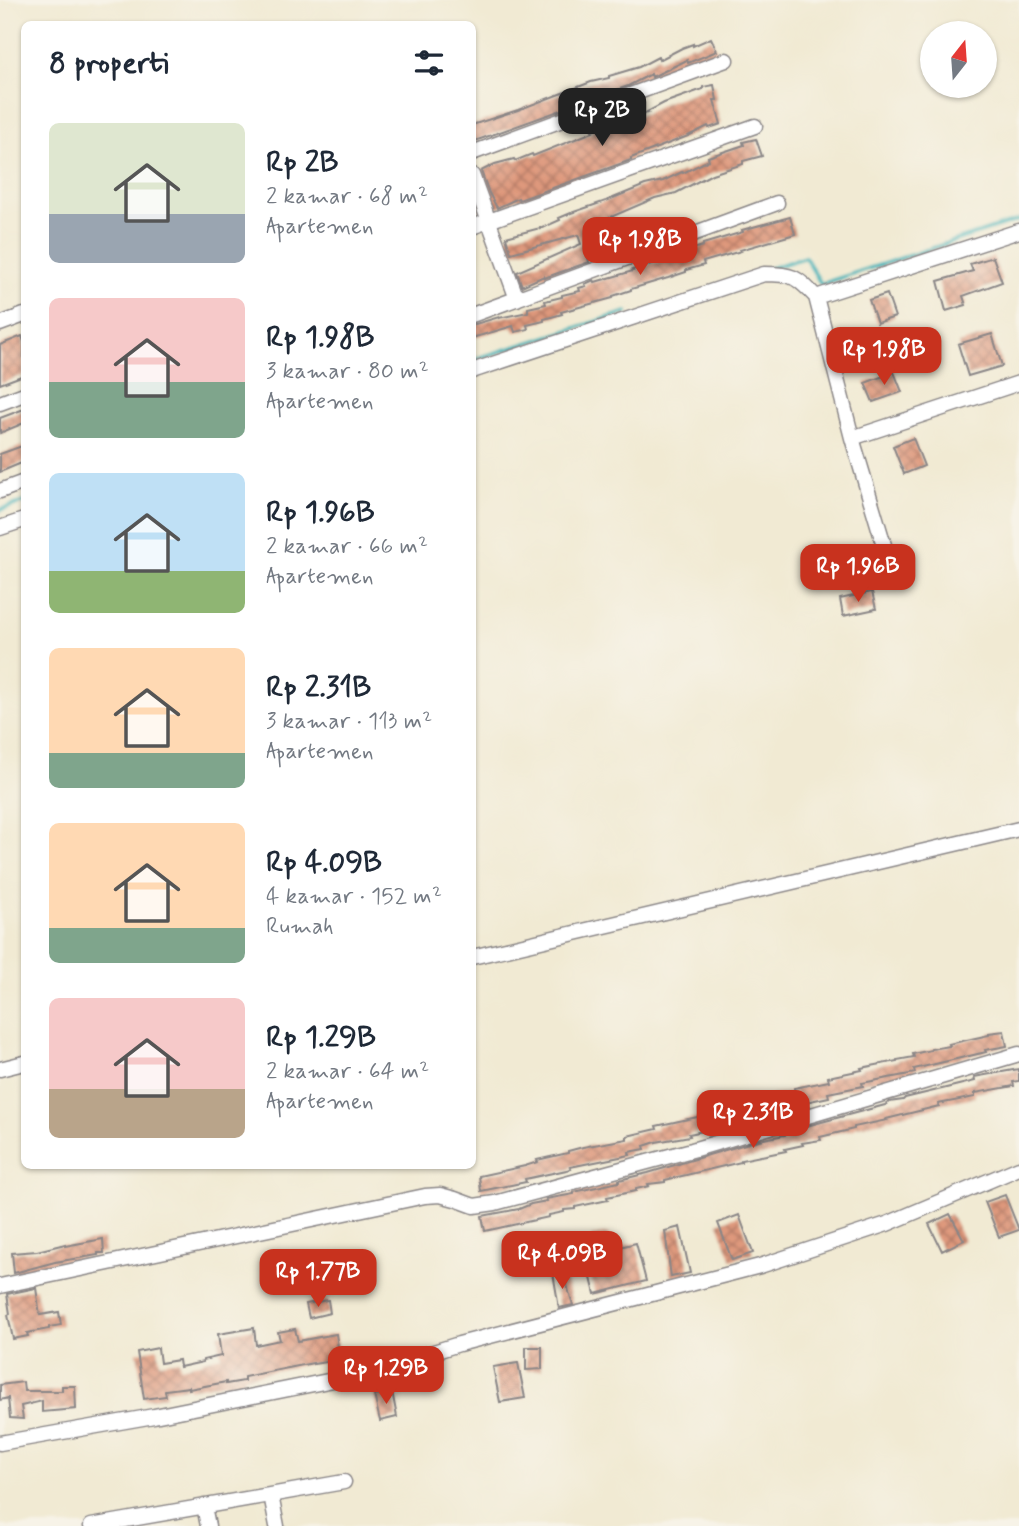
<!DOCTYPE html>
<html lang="id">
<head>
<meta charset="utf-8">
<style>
	body { margin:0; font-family:Mynerve,sans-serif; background:#f2f2f3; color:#1f2937; height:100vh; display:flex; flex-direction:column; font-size:26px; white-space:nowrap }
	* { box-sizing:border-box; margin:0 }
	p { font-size:23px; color:#747a83 }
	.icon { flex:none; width:38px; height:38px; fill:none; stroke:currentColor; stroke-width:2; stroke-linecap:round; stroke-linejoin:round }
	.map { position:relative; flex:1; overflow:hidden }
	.details { position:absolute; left:21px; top:21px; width:455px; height:1148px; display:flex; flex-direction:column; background:#fff; border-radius:10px; box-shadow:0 2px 5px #0004 }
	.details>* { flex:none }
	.needle { width:46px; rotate:17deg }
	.tools { position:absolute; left:920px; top:21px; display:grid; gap:14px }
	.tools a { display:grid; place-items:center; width:77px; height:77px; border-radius:50%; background:#fff; box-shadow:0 2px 5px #0004; font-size:35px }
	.price { position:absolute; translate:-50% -60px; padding:0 16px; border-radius:14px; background:#c8321e; color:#fff; font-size:23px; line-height:46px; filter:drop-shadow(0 2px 4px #0008) }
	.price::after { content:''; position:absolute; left:50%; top:42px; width:21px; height:16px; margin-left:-10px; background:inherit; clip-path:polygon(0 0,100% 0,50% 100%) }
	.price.selected { background:#222; color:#fff }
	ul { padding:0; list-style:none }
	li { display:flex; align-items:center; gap:21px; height:175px; padding:0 28px }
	li span { display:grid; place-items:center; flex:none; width:196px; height:140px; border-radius:10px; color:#555 }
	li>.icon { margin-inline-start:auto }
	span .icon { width:84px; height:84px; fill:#fffc; stroke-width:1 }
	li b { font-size:30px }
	h2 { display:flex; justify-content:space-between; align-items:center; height:84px; padding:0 28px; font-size:30px }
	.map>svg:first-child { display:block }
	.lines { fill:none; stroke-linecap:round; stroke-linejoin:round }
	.stream { stroke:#43b4ba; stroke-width:3.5 }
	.building { fill:url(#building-cross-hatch) }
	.minor-casing { stroke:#8a8687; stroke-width:17 }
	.minor { stroke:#fff; stroke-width:14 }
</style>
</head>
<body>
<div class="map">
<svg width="1019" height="1526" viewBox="0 0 1019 1526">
	<defs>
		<pattern id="building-cross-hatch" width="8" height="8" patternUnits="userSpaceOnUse" patternTransform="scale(1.75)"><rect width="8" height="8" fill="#de987c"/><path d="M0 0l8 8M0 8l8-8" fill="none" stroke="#b47c67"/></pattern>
	</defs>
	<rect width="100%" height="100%" fill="#f7f3e8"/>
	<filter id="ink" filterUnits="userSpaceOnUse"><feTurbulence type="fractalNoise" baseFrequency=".0143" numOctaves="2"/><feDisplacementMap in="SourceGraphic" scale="14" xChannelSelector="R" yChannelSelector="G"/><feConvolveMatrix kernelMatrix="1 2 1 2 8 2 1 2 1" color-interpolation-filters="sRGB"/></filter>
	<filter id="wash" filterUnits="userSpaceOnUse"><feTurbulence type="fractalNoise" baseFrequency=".00686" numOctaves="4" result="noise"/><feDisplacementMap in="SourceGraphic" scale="28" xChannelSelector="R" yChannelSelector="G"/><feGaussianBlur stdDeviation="1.57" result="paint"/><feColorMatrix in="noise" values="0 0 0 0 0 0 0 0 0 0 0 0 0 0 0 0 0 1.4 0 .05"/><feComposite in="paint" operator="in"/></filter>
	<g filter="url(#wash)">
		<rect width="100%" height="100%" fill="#f1ead3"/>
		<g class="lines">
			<path class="stream" d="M771,268L805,257L821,284L1019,220
				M472,360L627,312
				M0,510L24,502"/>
		</g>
		<g id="blocks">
			<path class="building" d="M711,38L717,51L688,63L687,60L652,77L651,74L628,86L472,142V125L518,110L591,82L609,78V76L639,67L658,57L659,60L682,48L693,44V46Z
				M714,85L717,100H714L721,124L709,128L708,126L688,136L631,158V160L519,200L518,198L497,208L489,193L481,171L495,164L514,159L515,161L532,154L533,156L593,132L592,130L622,119L648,113L647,112L664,103L703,89V87Z
				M756,139L762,156L743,161V164L712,174L676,193L655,198L599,222L604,241L585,246L589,262L544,278V276L522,286L517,272L581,244L578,235L511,253L506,237L540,228V229L560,220L559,218L571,213L606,201L645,185L663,181L682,172L683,173L709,160L708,157L744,145L743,142Z
				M790,217L795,234L740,250L741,251L703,262L704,265L686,270V272L668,278L631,289V290L613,296V298L561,312L562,314L544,319V321L527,325L528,329L515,332L513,326L472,338V325L499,317V318L528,312V308L546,304L545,301L562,297V295L580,291L579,288L586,286L585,284L594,280L595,282L633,271L632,270L687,253L686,251L703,246V244L743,232L742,230Z
				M993,257L1002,282L963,296L966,305L946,311L938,281L973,271L970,264Z
				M887,294L895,317L877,323L869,300Z
				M992,334L1002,366L968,376L958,344Z
				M22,336L24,342V375L0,384V345Z
				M894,372L902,392L873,402L865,383Z
				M24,409V423L0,433V418Z
				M913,438L924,466L904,474L893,446Z
				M22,446L24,454V462L0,472V454Z
				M872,592L876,609L843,616L840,599Z
				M1004,1031L1007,1046L985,1050L986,1052L914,1069L915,1073L862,1083L863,1086L828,1093L829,1097L796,1104V1106L763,1113L764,1116L748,1119L737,1124L689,1134L690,1136L656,1142L644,1146L645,1149L629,1152L630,1155L570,1167L571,1169L525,1179L526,1182L481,1191L479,1176L525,1166L538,1162L537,1160L568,1153V1151L583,1147L627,1139V1136L657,1129L656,1126L716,1113L746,1104V1103L762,1100L761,1097L794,1091V1088L829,1081L828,1077L862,1070L861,1068L897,1061V1060L914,1057L913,1054L931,1050V1049L950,1046L949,1044L989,1035V1033Z
				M1019,1069V1081L1013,1082L1014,1086L975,1093V1097L938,1104L939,1106L886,1119L887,1120L854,1127V1129L820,1137L821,1140L802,1143L803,1145L785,1149L786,1151L741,1160V1162L665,1180V1182L648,1184L649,1186L636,1189V1191L607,1197L608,1200L575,1207V1209L564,1210V1212L549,1215V1217L485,1231L482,1216L519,1209L531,1204L547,1201L546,1199L574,1194V1192L619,1182V1180L648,1173L759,1140L785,1135V1133L803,1129V1127L885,1105L889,1102L903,1100L905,1098L975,1081L974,1077Z
				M1005,1195L1019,1230L999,1237L985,1202Z
				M950,1214L964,1240L942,1251L929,1224Z
				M739,1215L753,1253L732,1260L718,1223Z
				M680,1227L690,1273L671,1277L665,1231Z
				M608,1233L612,1249L636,1243L646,1281L595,1294L584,1249L595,1247L592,1236Z
				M103,1239L104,1253H98V1255L55,1262L14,1273L12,1253L37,1251L65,1244V1246Z
				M563,1272L573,1305L559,1308L553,1273Z
				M36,1288L40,1315L59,1312L61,1325L49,1327V1329L27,1333L28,1336L13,1339L8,1315L10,1314L7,1294Z
				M328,1300L330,1313L309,1318L306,1304Z
				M254,1328L256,1345L280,1340L278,1332L295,1329L298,1341L336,1334L340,1360L313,1364V1363L244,1377V1381L226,1384V1382L189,1389V1387L165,1390L166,1396L144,1399L137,1352L158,1348L160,1363L179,1360L180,1367L203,1362V1360L221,1356L218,1334Z
				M526,1347H542V1369L526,1370Z
				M518,1363L525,1398L500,1402L493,1367Z
				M23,1382L24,1391H62V1386H75L76,1409L42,1412V1401L21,1406L23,1419L10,1418L8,1398L0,1400V1385Z
				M392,1391L397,1417L380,1421L374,1395Z"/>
		</g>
	</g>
	<g filter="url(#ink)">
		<use href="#blocks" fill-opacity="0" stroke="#8a8687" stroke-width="2"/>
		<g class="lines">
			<g class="minor-casing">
				<path id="minor" d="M472,153L726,60
					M472,175L517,299
					M472,227L755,126
					M816,297L1019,231
					M472,315L777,203
					M0,324L24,315
					M472,371L764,274C793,274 796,276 816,297L852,438L884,545
					M0,403L24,394
					M852,438L1019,383
					M0,491L24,482
					M0,528L24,520
					M472,957L1019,829
					M0,1069L24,1063
					M0,1286L425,1196L440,1195L455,1199L474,1206L495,1203L692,1150L1019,1054
					M0,1443L154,1416L363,1374L459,1344L760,1266L887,1224L1019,1168
					M271,1495L277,1526
					M204,1506L208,1526
					M91,1526L344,1482"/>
			</g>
			<use href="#minor" class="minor"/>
		</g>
	</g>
</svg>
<div class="tools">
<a><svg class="needle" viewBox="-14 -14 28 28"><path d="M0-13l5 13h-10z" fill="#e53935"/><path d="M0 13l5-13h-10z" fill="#747a83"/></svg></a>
</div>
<b class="price selected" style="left:602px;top:148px">Rp 2B</b>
<b class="price" style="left:640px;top:277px">Rp 1.98B</b>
<b class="price" style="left:884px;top:387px">Rp 1.98B</b>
<b class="price" style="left:858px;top:604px">Rp 1.96B</b>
<b class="price" style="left:753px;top:1150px">Rp 2.31B</b>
<b class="price" style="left:562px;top:1291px">Rp 4.09B</b>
<b class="price" style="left:318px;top:1309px">Rp 1.77B</b>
<b class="price" style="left:386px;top:1406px">Rp 1.29B</b>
<section class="details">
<h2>8 properti<svg class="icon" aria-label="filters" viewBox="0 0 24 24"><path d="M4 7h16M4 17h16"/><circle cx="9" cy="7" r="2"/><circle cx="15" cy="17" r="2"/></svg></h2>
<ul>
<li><span style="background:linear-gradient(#dfe7d0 65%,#9aa5b1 0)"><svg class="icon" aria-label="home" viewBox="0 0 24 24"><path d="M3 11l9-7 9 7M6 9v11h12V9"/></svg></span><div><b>Rp 2B</b><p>2 kamar · 68 m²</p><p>Apartemen</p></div></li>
<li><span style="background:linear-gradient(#f6c9c9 60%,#7fa58c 0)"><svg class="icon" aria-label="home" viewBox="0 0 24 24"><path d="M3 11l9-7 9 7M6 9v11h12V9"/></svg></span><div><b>Rp 1.98B</b><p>3 kamar · 80 m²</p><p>Apartemen</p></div></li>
<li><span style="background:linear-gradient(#bfe0f5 70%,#8fb573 0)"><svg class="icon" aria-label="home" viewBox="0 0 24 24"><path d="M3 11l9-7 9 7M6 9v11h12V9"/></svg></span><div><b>Rp 1.96B</b><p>2 kamar · 66 m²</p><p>Apartemen</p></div></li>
<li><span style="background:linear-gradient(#ffd9b3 75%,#7fa58c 0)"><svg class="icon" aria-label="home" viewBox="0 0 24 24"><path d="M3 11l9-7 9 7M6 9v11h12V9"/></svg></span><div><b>Rp 2.31B</b><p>3 kamar · 113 m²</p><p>Apartemen</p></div></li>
<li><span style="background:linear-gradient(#ffd9b3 75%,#7fa58c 0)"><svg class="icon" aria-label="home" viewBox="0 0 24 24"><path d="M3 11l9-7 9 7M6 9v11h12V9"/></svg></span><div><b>Rp 4.09B</b><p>4 kamar · 152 m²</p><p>Rumah</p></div></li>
<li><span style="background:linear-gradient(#f6c9c9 65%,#b9a48a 0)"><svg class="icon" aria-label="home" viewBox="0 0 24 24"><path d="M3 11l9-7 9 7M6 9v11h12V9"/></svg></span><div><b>Rp 1.29B</b><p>2 kamar · 64 m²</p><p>Apartemen</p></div></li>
</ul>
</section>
</div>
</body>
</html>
